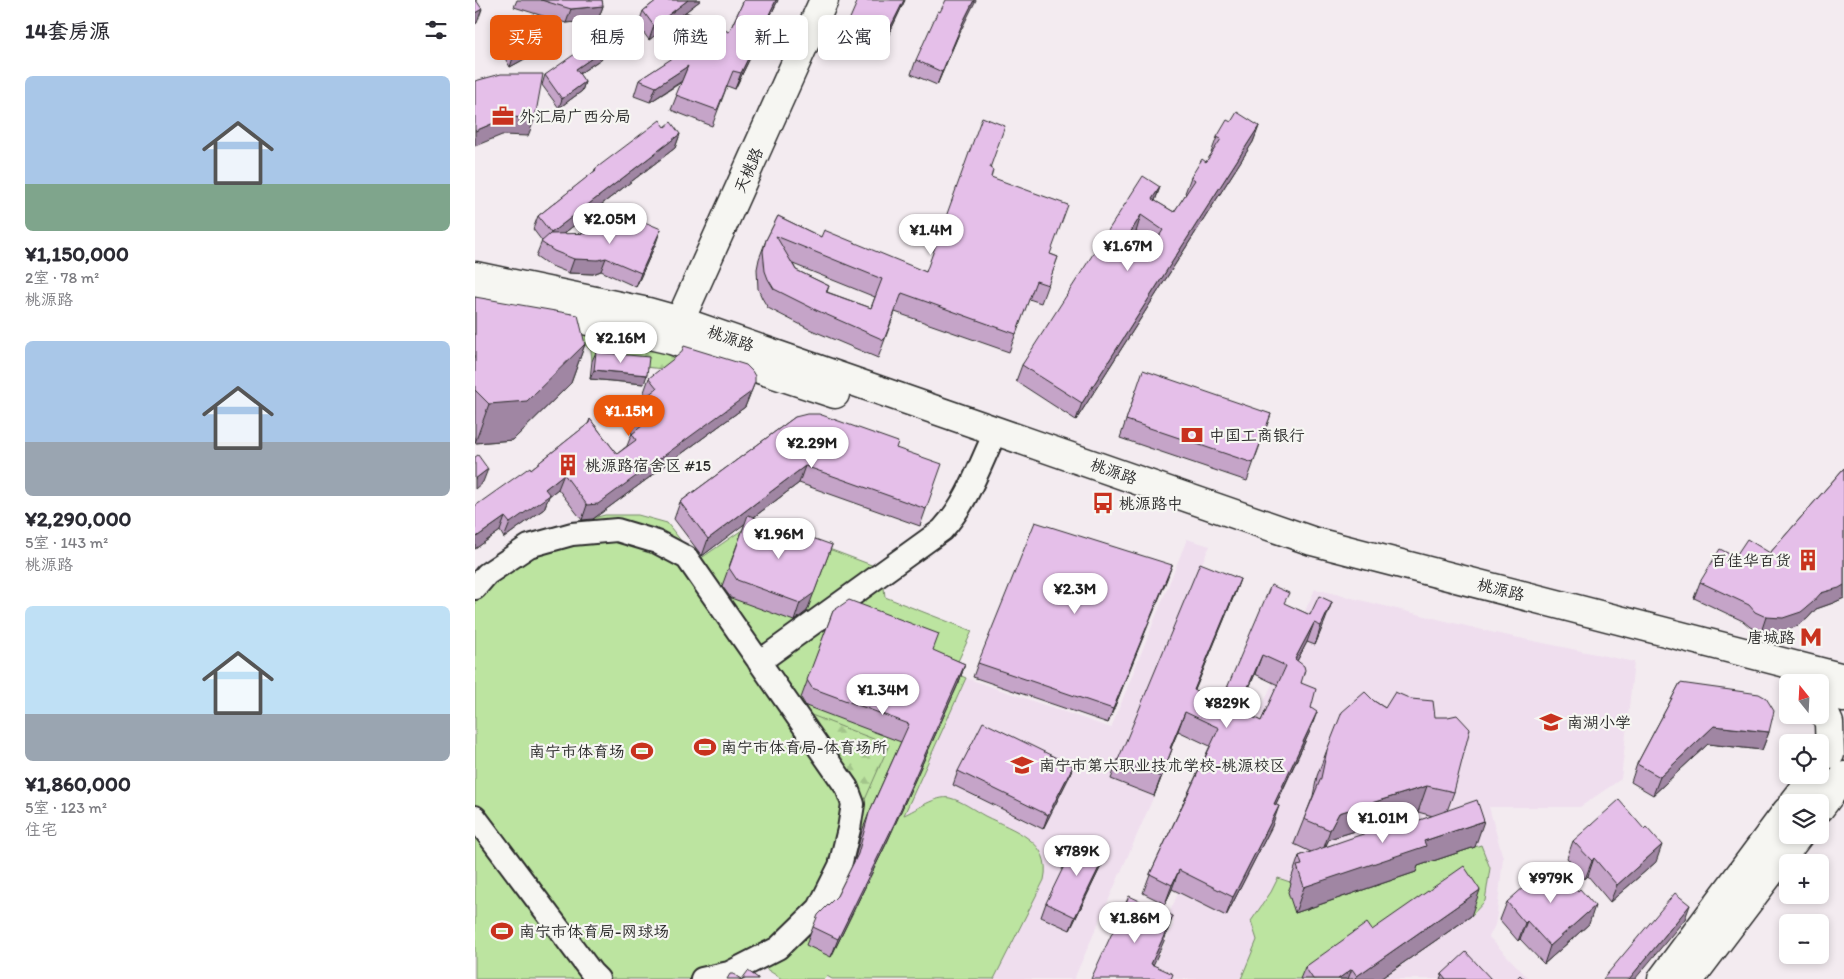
<!DOCTYPE html>
<html lang="zh">
<head>
<meta charset="utf-8">
<style>
	body { margin:0; font-family:Itim,"LXGW WenKai TC",sans-serif; background:#f2f2f3; color:#2b2b33; height:100vh; display:flex; flex-direction:column; font-size:19px; white-space:nowrap }
	* { box-sizing:border-box; margin:0 }
	p { font-size:16px; color:#7c7c81 }
	.icon { flex:none; width:28px; height:28px; fill:none; stroke:currentColor; stroke-width:2; stroke-linecap:round; stroke-linejoin:round }
	.map { position:relative; flex:1; overflow:hidden }
	.drawer { display:flex; flex-direction:column; background:#fff; width:475px }
	.drawer>* { flex:none }
	.hud { position:absolute; left:15px; top:15px; width:475px; height:45px; display:flex; gap:10px }
	.needle { width:32px; rotate:342deg }
	.buttons { position:absolute; left:1304px; top:674px; display:grid; gap:10px }
	.buttons a { display:grid; place-items:center; width:50px; height:50px; border-radius:8px; background:#fff; box-shadow:0 2px 8px #0003; font-size:25px }
	.price { position:absolute; translate:-50% -42px; padding:0 11px; border-radius:18px; background:#fff; color:#222; font-size:16px; line-height:32px; filter:drop-shadow(0 1px 2px #0008) }
	.price::after { content:''; position:absolute; left:50%; top:30px; width:15px; height:11px; margin-left:-8px; background:inherit; clip-path:polygon(0 0,100% 0,50% 100%) }
	.price.current { background:#ea580c; color:#fff }
	ul { padding:0; list-style:none }
	li { display:grid; align-content:center; gap:10px; height:265px; padding:0 25px }
	li span { display:grid; place-items:center; height:155px; border-radius:8px; color:#555 }
	li>.icon { margin-inline-start:auto }
	span .icon { width:90px; height:90px; fill:#fffc; stroke-width:1 }
	li b { font-size:21px }
	h2 { display:flex; justify-content:space-between; align-items:center; height:60px; padding:0 25px; font-size:21px }
	.chip { padding:0 18px; border-radius:8px; background:#fff; box-shadow:0 2px 8px #0003; font-size:18px; line-height:45px }
	.chip.current { background:#ea580c; color:#fff }
	main { display:flex; flex:1; min-height:0 }
	.map>svg:first-child { display:block }
	.built { fill:#efdeee }
	.green { fill:#bce4a0; stroke:#748866 }
	.forest { fill:url(#forest-firs); stroke:#748866 }
	.lines { fill:none; stroke-linecap:round; stroke-linejoin:round }
	.minor-casing { stroke:#2b2b2b; stroke-width:26 }
	.major-casing { stroke:#2b2b2b; stroke-width:31 }
	.minor { stroke:#f6f6f2; stroke-width:22 }
	.major { stroke:#f6f6f2; stroke-width:28 }
	.wall { fill:#c5a4c8; stroke:#2b2b2b; fill-rule:evenodd }
	.shaded-wall { fill:#a086a3; stroke:#2b2b2b }
	.building { fill:#e5bfe9; stroke:#2b2b2b; fill-rule:evenodd }
	.labels { text-anchor:middle; stroke-width:4.5; stroke-linejoin:round; paint-order:stroke }
	.poi-label { font-size:16px; fill:#2b2b2b; stroke:#f6f6f2; text-anchor:start }
	.street-label { font-size:16px; fill:#2b2b2b; stroke:#f6f6f2 }
</style>
</head>
<body>
<main>
<section class="drawer">
<h2>14套房源<svg class="icon" aria-label="filters" viewBox="0 0 24 24"><path d="M4 7h16M4 17h16"/><circle cx="9" cy="7" r="2"/><circle cx="15" cy="17" r="2"/></svg></h2>
<ul>
<li><span style="background:linear-gradient(#a9c7e8 70%,#7fa58c 0)"><svg class="icon" aria-label="home" viewBox="0 0 24 24"><path d="M3 11l9-7 9 7M6 9v11h12V9"/></svg></span><div><b>¥1,150,000</b><p>2室 · 78 m²</p><p>桃源路</p></div></li>
<li><span style="background:linear-gradient(#a9c7e8 65%,#9aa5b1 0)"><svg class="icon" aria-label="home" viewBox="0 0 24 24"><path d="M3 11l9-7 9 7M6 9v11h12V9"/></svg></span><div><b>¥2,290,000</b><p>5室 · 143 m²</p><p>桃源路</p></div></li>
<li><span style="background:linear-gradient(#bfe0f5 70%,#9aa5b1 0)"><svg class="icon" aria-label="home" viewBox="0 0 24 24"><path d="M3 11l9-7 9 7M6 9v11h12V9"/></svg></span><div><b>¥1,860,000</b><p>5室 · 123 m²</p><p>住宅</p></div></li>
</ul>
</section>
<div class="map">
<svg width="1369" height="979" viewBox="0 0 1369 979">
	<defs>
		<pattern id="forest-firs" width="22" height="20" patternUnits="userSpaceOnUse" patternTransform="scale(1.25)"><rect width="22" height="20" fill="#bce4a0"/><path d="M5 1l3.5 6h-7zM16 11l3.5 6h-7z" fill="#a2c48a"/></pattern>
	</defs>
	<rect width="100%" height="100%" fill="#f3ebf0"/>
	<filter id="ink" filterUnits="userSpaceOnUse"><feTurbulence type="fractalNoise" baseFrequency=".02" numOctaves="2"/><feDisplacementMap in="SourceGraphic" scale="10" xChannelSelector="R" yChannelSelector="G"/><feConvolveMatrix kernelMatrix="1 2 1 2 8 2 1 2 1" color-interpolation-filters="sRGB"/></filter>
	<g filter="url(#ink)">
		<path class="built" d="M712,539L735,546L718,582L636,779L679,796L599,979H349L408,860L491,678L636,728Z
			M840,589L1020,633L1159,662L1146,779L1105,807H1014L1028,858L1022,914L1020,925L1014,937L1054,979H673L699,923L692,918Z"/>
		<path class="green" d="M130,515H163L192,523L222,561L280,521L407,569L410,597L497,631L478,672L491,678L429,815C441,810 461,795 475,798C487,801 499,810 510,816C538,830 578,841 569,880L519,979H357L352,976L349,979H307L285,965L252,979H0V570L45,537Z
			M1006,845L1015,868L1010,901L996,916L840,979H766L782,940L776,921L796,892L803,878L815,882L818,890L939,867Z"/>
		<path class="forest" d="M108,329L205,355L197,370L117,361L116,351L105,340Z
			M326,711L414,745L385,811Z"/>
		<g class="lines">
			<g class="minor-casing">
				<path id="minor" d="M0,588L12,574L54,546L97,534L142,530L182,542L212,558L372,788L378,804L374,829L365,866L344,908L303,948L254,973L227,979
					M284,662L467,530C490,505 501,475 515,444
					M0,817L117,973L123,979"/>
			</g>
			<g class="major-casing">
				<path id="major" d="M0,276L173,312L205,321L837,541L1369,678
					M0,295L196,340L360,394
					M198,336L349,0
					M1345,691L1369,698
					M1345,703L1354,723L1355,754
					M1319,802L1340,775
					M1345,808L1369,776
					M1187,979L1312,811
					M1215,979L1324,835"/>
			</g>
			<use href="#minor" class="minor"/>
			<use href="#major" class="major"/>
		</g>
		<path class="wall" d="M42,0H127L128,6L123,20L91,23L39,7Z
			M182,0H226L174,40L163,25L168,11Z
			M269,0H303L260,89L252,86L237,126L196,110L207,82L175,102L159,96L164,80L197,59L192,56L197,41L254,32Z
			M430,0L403,57L366,39L373,23Z
			M483,36L462,85L436,74L441,60Z
			M27,38L75,45L35,67L24,48Z
			M145,39L142,48L104,74L110,82L107,91L84,108L67,85L70,75Z
			M756,122L784,126L778,142L601,420L541,381L547,365L685,187L680,201L699,212L711,194L710,193L716,177L731,162L737,154L736,153L742,137ZM661,232L679,244L674,252L655,240Z
			M190,127L205,134L200,148L88,234L181,243L161,287L126,271L118,274L94,273L74,265L61,256L67,241L58,229L63,216L119,172L120,169Z
			M515,168L516,177L575,254L583,257L566,303L554,299L534,352L420,312L403,358L334,329L293,308L287,298L283,289L282,269L284,259L291,240L303,216L346,237L451,272ZM318,264L400,297L396,308L352,292L354,286L321,270Z
			M0,297L110,344L96,383L38,440L0,443Z
			M121,352L169,384L115,379L117,361Z
			M174,378L280,382L270,407L118,519L107,520L83,489L74,496L69,509L29,538L25,531L0,549L56,469L113,424L115,419L142,454L152,446L157,433L150,424L156,409L172,397L169,392Z
			M662,388L796,414L772,481L645,438Z
			M320,417L421,448L451,509L445,526L324,483L279,517L332,611L319,621L256,598L247,586L270,523L227,556L199,519L205,502Z
			M1369,468V598L1358,603L1341,609L1332,619L1320,627L1303,633L1286,632L1275,627L1268,621L1219,598L1225,582L1260,557L1295,553Z
			M697,565L633,723L498,677L503,663Z
			M765,579L758,598L720,690L746,702L810,604L835,615L857,602L840,645L832,642L822,661L826,683L836,708L835,731L801,805L797,826L751,916L697,889L690,904L668,893L675,874L735,746L703,731L696,748L690,768L679,796L636,779L643,760ZM780,674L803,685L786,721L764,711Z
			M358,611L490,664L484,682L413,840L356,957L331,945L338,927L362,896L379,862L387,831L394,813L426,742L331,706L326,698Z
			M1205,683L1294,732L1287,750L1233,744L1178,795L1156,782L1162,764Z
			M899,701L910,708L960,717L979,792L972,811L1000,847L943,866L941,872L820,913L813,892L816,884L815,882L824,856L836,852L819,844L829,819L838,796L842,776L852,750ZM943,812L958,816L922,828L850,847L854,839Z
			M598,766L593,779L568,829L478,785L483,771Z
			M1098,841L1181,862L1135,902L1113,876L1110,879L1092,858Z
			M627,864L595,930L566,917L571,903Z
			M1103,891L1114,924L1069,964L1045,939L1043,941L1025,920L1032,902Z
			M996,916L905,979H825L830,967L897,930Z
			M967,974L1016,979H965Z"/>
		<path class="shaded-wall" d="M213,0H226L174,40L179,26Z
			M301,0H303L260,89L266,73Z
			M429,0H430L403,57L409,40Z
			M499,0H501L483,36L462,85L467,72L488,22Z
			M128,6L123,20L91,23L96,9Z
			M7,9L2,23L0,24V13Z
			M78,36L75,45L35,67L38,58Z
			M145,39L142,48L98,78L101,69Z
			M213,66L207,81L175,102L181,87Z
			M110,82L107,91L84,108L87,99Z
			M33,117L60,118L53,136L27,135L0,146V131Z
			M784,126L778,142L601,420L607,403Z
			M205,134L200,148L71,247L76,233Z
			M685,187L679,203L677,199Z
			M666,215L661,232L646,255L652,238Z
			M186,229L181,243L161,287L166,273Z
			M131,258L126,271L118,274L94,273L99,259Z
			M110,344L96,383L38,440L0,443L14,404Z
			M119,370L172,375L169,384L115,379Z
			M280,382L270,407L118,519L107,520L112,505Z
			M330,466L324,483L227,556L233,539Z
			M13,469L8,482L0,489V479Z
			M89,474L83,489L74,496L69,509L29,538L35,523L70,489Z
			M30,517L25,531L0,549V538Z
			M357,545L332,611L319,621L325,603Z
			M697,565L692,579L633,723L638,709Z
			M765,579L758,598L712,709L719,690Z
			M1369,585V598L1358,603L1341,609L1332,619L1320,627L1303,633L1286,632L1291,617L1346,593Z
			M857,602L850,621L840,645L846,626Z
			M839,623L832,642L813,678L820,659Z
			M787,655L780,674L756,729L763,710Z
			M490,664L484,682L413,840L356,957L363,939Z
			M710,712L703,731L688,767L695,748Z
			M842,712L835,731L792,823L799,804Z
			M1239,726L1294,732L1287,750L1233,744L1178,795L1185,777Z
			M697,749L690,768L679,796L686,777Z
			M598,766L593,779L568,829L573,815Z
			M952,786L943,812L854,839L846,856L855,830L864,813Z
			M804,806L797,826L751,916L758,897Z
			M1009,821L1000,847L943,866L941,872L820,913L829,887L949,841Z
			M1187,845L1181,862L1135,902L1142,885Z
			M632,851L627,864L595,930L600,917Z
			M1119,858L1113,876L1110,879L1117,861Z
			M704,870L697,889L690,904L697,885Z
			M1005,890L996,916L905,979H881L882,976Z
			M1215,905L1210,919L1160,979H1154Z
			M1120,906L1114,924L1069,964L1075,946Z
			M698,916L689,941L672,979L676,964Z
			M1052,921L1045,939L1043,941L1050,923Z
			M877,969L873,979H863Z"/>
		<path class="building" d="M0,0H1L7,9L0,13Z
			M66,0H127L128,6L96,9Z
			M182,0H213L179,26L168,11Z
			M269,0H301L266,73L258,71L242,110L201,95L213,66L181,87L164,80L213,48L197,41L211,12L254,32Z
			M383,0H429L409,40L373,23Z
			M471,0H499L488,22L467,72L441,60L463,11L465,12Z
			M67,16L78,36L38,58L27,38Z
			M137,28L145,39L101,69L110,82L87,99L70,75Z
			M26,74H68L60,118L33,117L0,131V81Z
			M762,112L784,126L607,403L547,365L668,176L685,187L677,199L699,212L720,180L716,177L727,159L731,162L746,139L742,137L752,120L756,122ZM666,215L688,230L674,252L652,238Z
			M507,117L530,126L515,168L518,170L516,177L593,205L575,254L583,257L573,285L561,281L541,334L427,293L409,340L341,310L299,289L293,279L290,271L288,251L291,240L303,216L346,237L349,230L451,272ZM301,236L407,279L396,308L351,292L354,286L321,270Z
			M185,120L190,127L196,122L205,134L76,233L63,216L121,170L120,169Z
			M160,218L186,229L166,273L131,258L123,260L99,259L79,251L66,242L75,234L129,233L150,225Z
			M0,297L103,315L110,344L52,401L14,404L0,390Z
			M209,346L271,365L277,371L280,376V382L276,392L123,504L112,505L89,474L70,489L75,495L35,523L30,517L0,538V506L55,467L56,469L114,423L115,419L142,454L161,440L157,434L168,425L156,409L182,388L174,378L206,353Z
			M121,352L174,357L172,375L119,370Z
			M668,370L796,414L778,463L651,420Z
			M332,414H344L423,442L421,448L467,464L451,509L330,466L233,539L205,502L320,417Z
			M3,455L13,469L0,479V457Z
			M1369,468V585L1364,588L1346,593L1337,603L1326,612L1308,618L1291,617L1280,612L1274,605L1225,582L1245,549L1260,557L1272,539L1295,553Z
			M273,515L357,545L339,593L325,603L262,580L254,568Z
			M560,522L697,565L638,709L503,663Z
			M725,563L765,579L719,690L746,702L796,585L814,593L809,603L835,615L844,596L857,602L846,626L839,623L820,659L829,666L830,670L826,683L841,689L836,708L842,712L799,804L804,806L758,897L704,870L697,885L675,874L744,728L710,712L695,748L697,749L686,777L643,760ZM787,655L811,666L786,721L763,710Z
			M374,600L464,634L458,650L490,664L420,822L363,939L338,927L343,915L362,896L383,854L394,813L434,724L337,688L332,680L358,611Z
			M1205,683L1284,694L1291,698L1299,711L1294,732L1239,726L1185,777L1162,764Z
			M890,692L899,701L910,708L920,692L936,699L958,701L960,717H973L982,715L995,729L979,792L952,786L864,813L855,830L829,819L846,778L852,750L867,712Z
			M508,722L598,766L573,815L483,771Z
			M1002,800L1009,821L949,841L951,846L829,887L822,866L827,865L824,856L920,823L922,828Z
			M1144,800L1169,829L1171,827L1187,845L1142,885L1119,858L1117,861L1098,841Z
			M603,837L632,851L600,917L571,903Z
			M1077,862L1103,891L1105,889L1120,906L1075,946L1052,921L1050,923L1032,902Z
			M989,866L1005,890L882,976L877,969L863,979H838L830,967L892,923L897,930Z
			M1200,893L1215,905L1154,979H1128Z
			M654,896L698,916L676,964L698,974L696,979H616Z
			M991,952L1016,979H971L967,974Z
			M273,971L283,978V979H267Z
			M255,974H258L266,979H252Z
			M1045,975L1049,979H1041Z"/>
	</g>
	<defs>
		<g id="office-bare" transform="scale(1.725)"><path d="M-6-3h4V-5.5h4V-3h4V5H-6ZM-1-4.5V-3h2v-1.5ZM-6 0V1H6V0Z" fill="#c8321e" stroke="#f6f6f2" stroke-width="2.5" paint-order="stroke"/></g>
		<g id="bank-bare" transform="scale(1.725)"><path d="M-6-4H6V4H-6ZM0-2.3a2.3 2.3 0 1 0 0 4.6a2.3 2.3 0 1 0 0-4.6Z" fill="#c8321e" stroke="#f6f6f2" stroke-width="2.5" paint-order="stroke"/></g>
		<g id="building-bare" transform="scale(1.725)"><path d="M-4-6H4V6H1V3H-1V6H-4ZM-2.5-4.3h1.7v1.8h-1.7ZM.8-4.3h1.7v1.8H.8ZM-2.5-1h1.7V.8h-1.7ZM.8-1h1.7V.8H.8Z" fill="#c8321e" stroke="#f6f6f2" stroke-width="2.5" paint-order="stroke"/></g>
		<g id="bus-bare" transform="scale(1.725)"><path d="M-5-6H5V4H4V6H2V4H-2V6H-4V4H-5ZM-3.5-4V0h7V-4ZM-3.5 1.2v1.5H-2V1.2ZM2 1.2v1.5H3.5V1.2Z" fill="#c8321e" stroke="#f6f6f2" stroke-width="2.5" paint-order="stroke"/></g>
		<g id="metro-bare" transform="scale(1.725)"><path d="M-5.5 5V-5H-3L0 0L3-5H5.5V5H3V-.5L0 4L-3-.5V5Z" fill="#c8321e" stroke="#f6f6f2" stroke-width="2.5" paint-order="stroke"/></g>
		<g id="school-bare" transform="scale(1.725)"><path d="M0-5L7-2L0 1L-7-2ZM-4 1L0 2.5L4 1V4Q0 6-4 4Z" fill="#c8321e" stroke="#f6f6f2" stroke-width="2.5" paint-order="stroke"/></g>
		<g id="stadium-bare" transform="scale(1.725)"><path d="M0-5a6.5 5 0 1 0 0 10a6.5 5 0 1 0 0-10ZM-3.5-1.8h7v3.6h-7Z" fill="#c8321e" stroke="#f6f6f2" stroke-width="2.5" paint-order="stroke"/></g>
	</defs>
	<g fill-rule="evenodd">
		<use href="#office-bare" x="28" y="116"/>
		<use href="#bank-bare" x="717" y="435"/>
		<use href="#building-bare" x="93" y="465"/>
		<use href="#bus-bare" x="628" y="503"/>
		<use href="#building-bare" x="1333" y="560"/>
		<use href="#metro-bare" x="1336" y="637"/>
		<use href="#school-bare" x="1076" y="722"/>
		<use href="#stadium-bare" x="230" y="747"/>
		<use href="#stadium-bare" x="167" y="751"/>
		<use href="#school-bare" x="547" y="765"/>
		<use href="#stadium-bare" x="27" y="931"/>
	</g>
	<g class="labels">
		<g class="poi-label">
			<text x="44" y="122">外汇局广西分局</text>
			<text x="734" y="441">中国工商银行</text>
			<text x="110" y="471">桃源路宿舍区 #15</text>
			<text x="644" y="509">桃源路中</text>
			<text x="1316" y="566" text-anchor="end">百佳华百货</text>
			<text x="1320" y="643" text-anchor="end">唐城路</text>
			<text x="1092" y="728">南湖小学</text>
			<text x="246" y="753">南宁市体育局-体育场所</text>
			<text x="150" y="757" text-anchor="end">南宁市体育场</text>
			<text x="564" y="771">南宁市第六职业技术学校-桃源校区</text>
			<text x="44" y="937">南宁市体育局-网球场</text>
		</g>
		<g class="street-label">
			<text transform="translate(273 170) rotate(-66)" y="6">天桃路</text>
			<text transform="translate(256 338) rotate(19)" y="6">桃源路</text>
			<text transform="translate(639 471) rotate(19)" y="6">桃源路</text>
			<text transform="translate(1026 589) rotate(14)" y="6">桃源路</text>
		</g>
	</g>
</svg>
<div class="buttons">
<a><svg class="needle" viewBox="-14 -14 28 28"><path d="M0-13l5 13h-10z" fill="#e53935"/><path d="M0 13l5-13h-10z" fill="#7c7c81"/></svg></a>
<a><svg class="icon" aria-label="locate" viewBox="0 0 24 24"><circle cx="12" cy="12" r="6"/><path d="M12 2v4M12 18v4M2 12h4M18 12h4"/></svg></a>
<a><svg class="icon" aria-label="layers" viewBox="0 0 24 24"><path d="M12 4l9 5-9 5-9-5zM3 14l9 5 9-5"/></svg></a>
<a>+</a>
<a>−</a>
</div>
<b class="price" style="left:135px;top:245px">¥2.05M</b>
<b class="price" style="left:456px;top:256px">¥1.4M</b>
<b class="price" style="left:653px;top:272px">¥1.67M</b>
<b class="price" style="left:146px;top:364px">¥2.16M</b>
<b class="price current" style="left:154px;top:437px">¥1.15M</b>
<b class="price" style="left:337px;top:469px">¥2.29M</b>
<b class="price" style="left:304px;top:560px">¥1.96M</b>
<b class="price" style="left:600px;top:615px">¥2.3M</b>
<b class="price" style="left:408px;top:716px">¥1.34M</b>
<b class="price" style="left:752px;top:729px">¥829K</b>
<b class="price" style="left:908px;top:844px">¥1.01M</b>
<b class="price" style="left:602px;top:877px">¥789K</b>
<b class="price" style="left:1076px;top:904px">¥979K</b>
<b class="price" style="left:660px;top:944px">¥1.86M</b>
<div class="hud">
<a class="chip current">买房</a>
<a class="chip">租房</a>
<a class="chip">筛选</a>
<a class="chip">新上</a>
<a class="chip">公寓</a>
</div>
</div>
</main>
</body>
</html>
